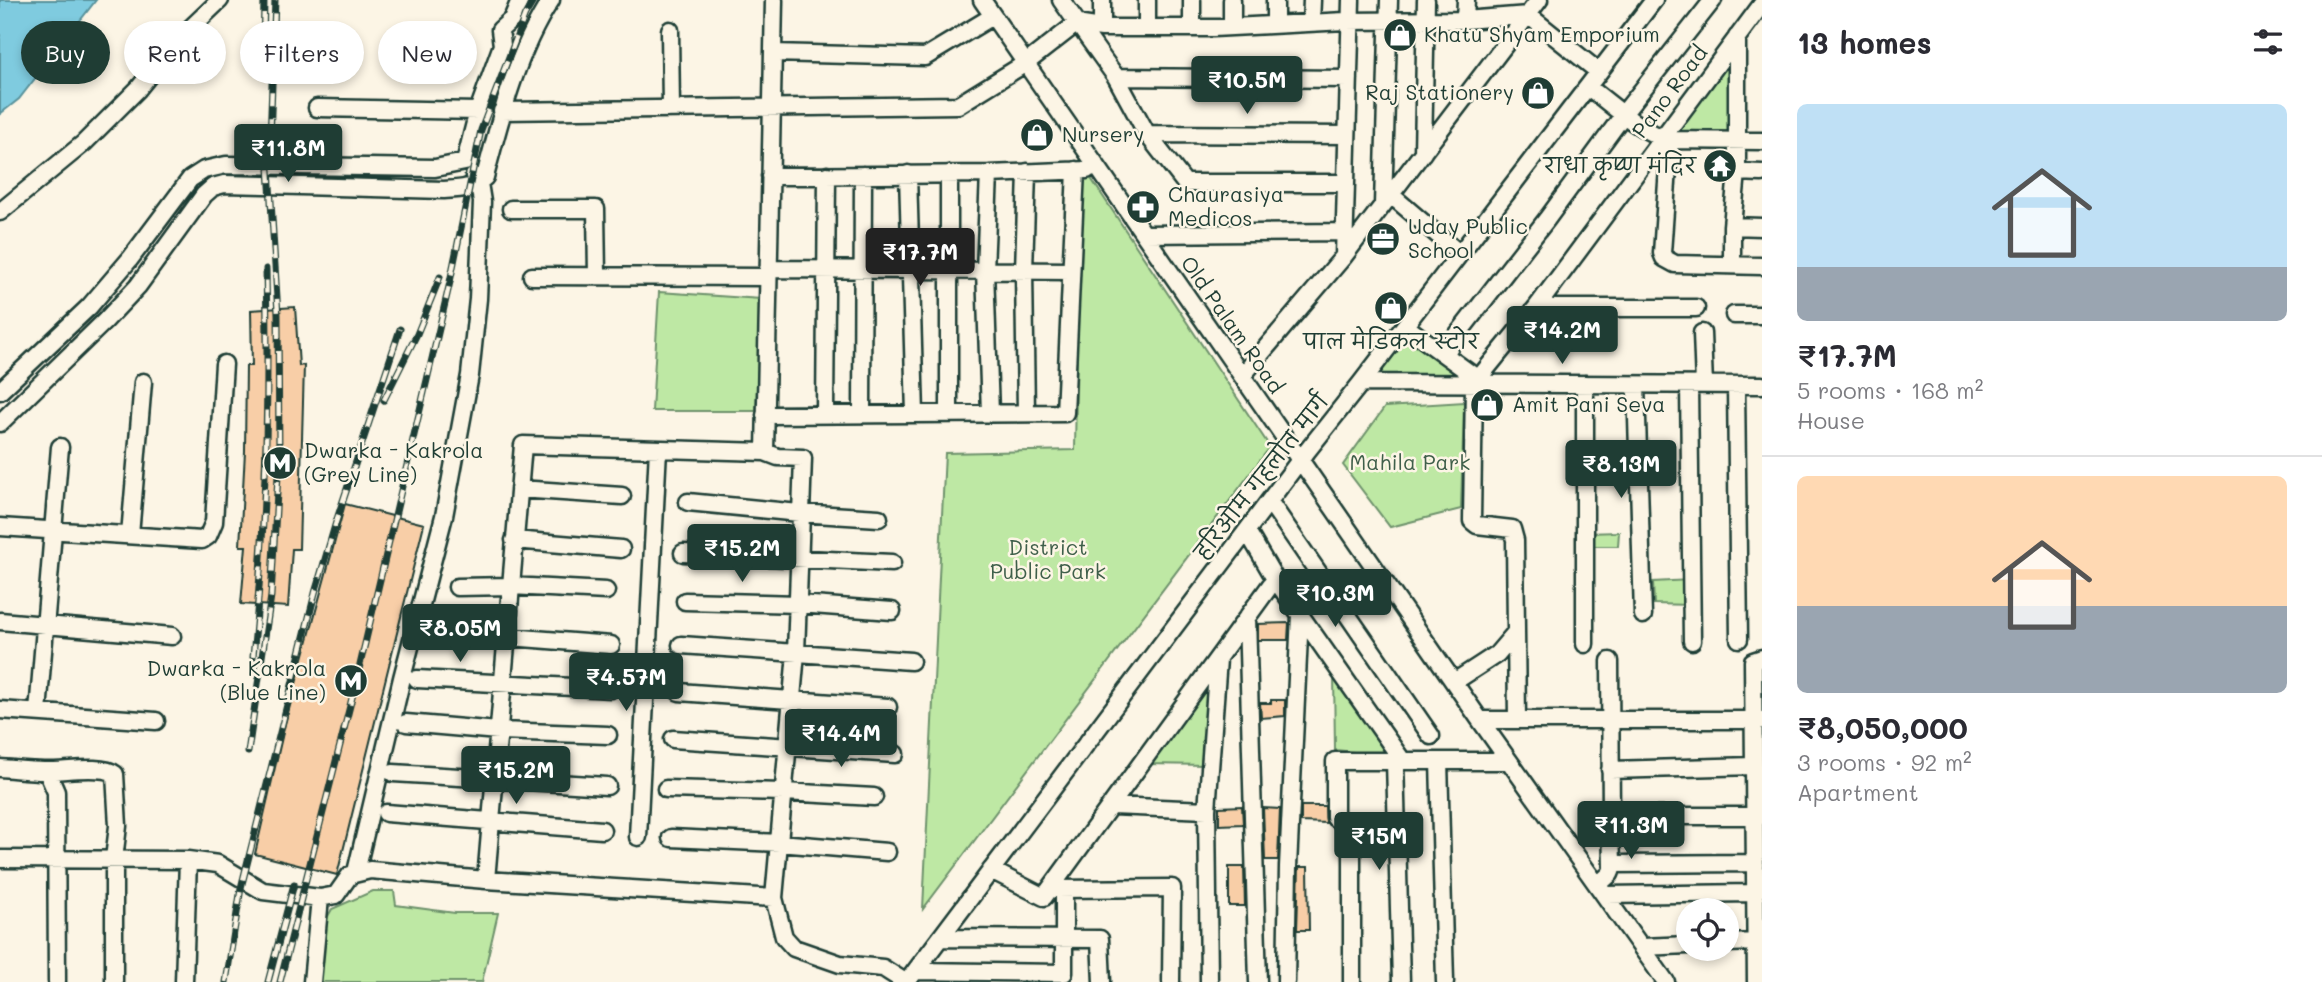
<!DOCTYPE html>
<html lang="en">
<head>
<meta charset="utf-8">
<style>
	body { margin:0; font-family:Mali,"Playpen Sans Deva",sans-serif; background:#f2f2f3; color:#2b2b33; height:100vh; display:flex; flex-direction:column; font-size:26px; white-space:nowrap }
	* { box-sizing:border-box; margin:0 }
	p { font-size:23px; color:#7c7c81 }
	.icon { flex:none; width:38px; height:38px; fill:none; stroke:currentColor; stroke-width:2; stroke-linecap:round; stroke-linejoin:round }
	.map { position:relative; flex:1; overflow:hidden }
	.panel { display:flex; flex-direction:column; background:#fff; width:560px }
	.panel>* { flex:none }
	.guide { position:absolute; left:21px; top:21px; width:665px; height:63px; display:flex; gap:14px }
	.fabs { position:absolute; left:1676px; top:898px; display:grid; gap:14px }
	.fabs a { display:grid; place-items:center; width:63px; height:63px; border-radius:50%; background:#fff; box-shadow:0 4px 10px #0003; font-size:35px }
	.price { position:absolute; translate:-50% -60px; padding:0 16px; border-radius:7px; background:#1f3d34; color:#fff; font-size:23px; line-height:46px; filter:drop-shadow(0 2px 4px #0008) }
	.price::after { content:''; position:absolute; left:50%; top:42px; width:21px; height:16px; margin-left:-10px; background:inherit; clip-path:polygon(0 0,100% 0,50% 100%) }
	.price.selected { background:#222; color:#fff }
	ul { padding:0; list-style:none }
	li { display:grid; align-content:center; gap:14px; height:371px; padding:0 35px }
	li+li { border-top:2px solid #e1e1e2 }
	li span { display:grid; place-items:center; height:217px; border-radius:10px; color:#555 }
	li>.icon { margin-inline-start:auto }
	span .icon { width:126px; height:126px; fill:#fffc; stroke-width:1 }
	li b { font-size:30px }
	h2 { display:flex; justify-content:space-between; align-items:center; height:84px; padding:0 35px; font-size:30px }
	.tag { padding:0 24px; border-radius:32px; background:#fff; box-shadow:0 4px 10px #0003; font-size:24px; line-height:63px }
	.tag.selected { background:#1f3d34; color:#fff }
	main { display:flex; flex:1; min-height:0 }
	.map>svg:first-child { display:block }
	.green { fill:#bee8a4; stroke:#6e926c; stroke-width:2 }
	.water { fill:#7fcbdf; stroke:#59929b; stroke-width:2 }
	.building { fill:#f8cea7; stroke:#1f3d34; stroke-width:2 }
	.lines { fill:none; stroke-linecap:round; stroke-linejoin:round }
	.minor-casing { stroke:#1f3d34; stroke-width:21 }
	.minor { stroke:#fcf5e5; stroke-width:16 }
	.rail-casing { stroke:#1f3d34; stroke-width:7 }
	.rail { stroke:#fcf5e5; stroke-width:4.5; stroke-dasharray:13; stroke-linecap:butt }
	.labels { text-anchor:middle; stroke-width:5; stroke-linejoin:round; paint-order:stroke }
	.poi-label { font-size:21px; fill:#1f3d34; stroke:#fcf5e5; text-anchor:start }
	.street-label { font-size:21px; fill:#1f3d34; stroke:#fcf5e5 }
	.park-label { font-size:21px; fill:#3f5f4a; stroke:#fcf5e5 }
</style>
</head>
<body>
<main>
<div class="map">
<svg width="1762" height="982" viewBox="0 0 1762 982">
	<rect width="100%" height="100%" fill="#fcf5e5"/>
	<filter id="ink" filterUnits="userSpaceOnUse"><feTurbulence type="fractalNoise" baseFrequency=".0143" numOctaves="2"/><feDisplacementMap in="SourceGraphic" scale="14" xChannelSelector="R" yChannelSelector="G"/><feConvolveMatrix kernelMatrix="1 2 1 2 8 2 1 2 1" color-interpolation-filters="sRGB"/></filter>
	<g filter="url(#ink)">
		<path class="green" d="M1731,55V135H1670Z
			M1080,162L1270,447L923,909L945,453L1075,450Z
			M659,292L761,299L756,411H652Z
			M1406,335L1471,379L1375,378Z
			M1464,402L1461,509L1390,527L1343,465L1385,407Z
			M1619,532L1618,546H1587V533Z
			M1690,580V605L1654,604L1653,582Z
			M1214,671L1207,765L1147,764Z
			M1334,673L1394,756L1335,750Z
			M373,891H394L396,905L455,913H498L482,982H314L322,927L332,909Z"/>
		<path class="water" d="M0,0H96L19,99L0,114Z"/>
		<path class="building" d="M295,307L299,366L304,365L299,549H292L288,607L241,604L246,546H240L245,451L246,366H252L251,310Z
			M345,504L424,524L337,875L255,854L285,724Z
			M1289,623L1288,640H1258V624Z
			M1271,700H1285V716L1261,718L1260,703H1271Z
			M1242,806L1243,824L1219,825V807Z
			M1301,806H1325L1326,823L1301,822Z
			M1263,808L1280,809L1278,860H1265Z
			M1229,867H1244L1245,906H1229Z
			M1299,867H1308L1309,930H1297Z"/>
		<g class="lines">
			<g class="minor-casing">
				<path id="minor" d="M982,0L1480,720L1666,982
					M1061,0L1116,77L1147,134L1185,183H1346
					M1147,0V28
					M1232,0V27
					M1465,20L1466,0
					M1311,23L1312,0
					M1275,24V0
					M1102,28V0
					M1192,28V0
					M670,30L671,109
					M773,53L925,57L993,16
					M1116,77L1349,79
					M1588,87C1613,105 1639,132 1670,140L1762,141
					M317,108L478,111
					M502,111L958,105L1026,63L1076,24L1102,28H1213L1345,21L1465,20L1528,15L1599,72
					M1624,113L1713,0
					M1147,134L1347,135
					M1670,140L1662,253L1664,258L1675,264L1762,266
					M1423,153L1426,0
					M1737,172L1762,173
					M908,174L915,414
					M949,174V414
					M989,174L985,270L990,413
					M770,176L989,174L1087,170
					M1391,195L1460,254
					M1383,205L1389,0
					M511,209H596L597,276
					M0,212L84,143L138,89L177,41L220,0
					M1732,226L1762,227
					M1144,234L1344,232
					M1344,256L1351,0
					M1732,265V226L1737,172V37
					M768,269L1071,271
					M532,276L768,277
					M1536,308H1696
					M1734,315H1762
					M1405,326L1478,379
					M1702,333L1704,385
					M1445,355L1454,339L1547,219L1624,114
					M1242,376L1344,256L1539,0
					M1361,383L1762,385
					M1585,384V644
					M1636,385L1643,615
					M1689,385L1692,641
					M1736,385L1739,639
					M0,391L89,307L130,259L190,179L204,170L226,165L435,168L465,162L478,111L502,45L500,30L512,19L520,0
					M1026,413L1024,271L1027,172
					M862,414L863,175
					M765,415L1065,413L1076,170
					M825,415L827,175
					M0,423L104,322L138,286L204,195L213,187L224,184L444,190C460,189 473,189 485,177C500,119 517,51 551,0
					M765,452L774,0
					M519,489L622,496
					M1269,501L1431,736
					M688,502L799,513L879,518
					M0,527L202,540L208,536L214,522L224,364
					M1247,531L1275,579L1402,760
					M130,535L143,382
					M514,540L621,549
					M683,553L892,563
					M457,587L511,586L606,591
					M685,601L799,604L892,611
					M1247,618L1258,982
					M0,621L172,636
					M446,632L611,645
					M681,645L911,661
					M1610,661L1611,816H1762
					M417,679L611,689
					M1454,682L1497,654L1515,633
					M679,692L888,707
					M0,710L156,721
					M38,712L60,447
					M1480,720H1762
					M1517,720L1515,540L1512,529L1477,525L1472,521L1474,384L1536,308L1762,4
					M406,723L498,731L608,735
					M673,739L895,754
					M1395,761L1401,982
					M1439,761L1445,982
					M0,768C15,769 30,771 44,771C62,772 102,764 115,774L118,826L114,859V982
					M1610,770L1754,766
					M47,771L56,792L57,982
					M393,773L607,786
					M666,789L784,792L874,797
					M1112,806L1207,810
					M386,813L602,830
					M1335,818V761H1509
					M638,837L658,449
					M671,838L779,843L887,852
					M0,859L188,860L218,864L263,891L320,898L336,895L350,875L370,870L486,880L774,898
					M1612,864L1754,863
					M991,870L1044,897L1275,579
					M356,872L402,678L444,516L470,375L478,299L482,202L479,183L474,176
					M486,880L523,445L765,452L778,457L803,458L796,653L774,898L784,937L794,948L840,964L883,968L905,982
					M1598,885L1610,874L1612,869L1611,816
					M1057,889L1172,888L1171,982
					M1605,895L1754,893
					M941,938L1100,939L1102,982
					M1727,943L1755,942
					M1642,947L1689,945
					M916,971L1064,973V889
					M184,982L188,860
					M312,982L320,898
					M907,982L1300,460L1361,383L1654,0
					M1209,982L1207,810L1218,659
					M1286,982L1288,867L1300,615
					M1352,982V832
					M1756,982L1753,661L1762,658"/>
			</g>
			<use href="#minor" class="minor"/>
			<g class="rail-casing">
				<path id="rail" d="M263,52L264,0
					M384,400L417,334L440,277
					M253,657C266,527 269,399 266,269
					M248,752L271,596L279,458L278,314L269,169L275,0
					M226,982L241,888L315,593L336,522L400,329
					M268,982L294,884
					M280,982L356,682L450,282L481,130L525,15L534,0"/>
			</g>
			<use href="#rail" class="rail"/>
		</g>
	</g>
	<defs>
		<g id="shop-disc" transform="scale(1.75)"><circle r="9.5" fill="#1f3d34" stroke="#fcf5e5"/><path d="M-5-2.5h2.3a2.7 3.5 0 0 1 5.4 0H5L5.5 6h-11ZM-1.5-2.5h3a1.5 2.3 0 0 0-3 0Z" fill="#fff"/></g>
		<g id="temple-disc" transform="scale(1.75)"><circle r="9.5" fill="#1f3d34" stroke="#fcf5e5"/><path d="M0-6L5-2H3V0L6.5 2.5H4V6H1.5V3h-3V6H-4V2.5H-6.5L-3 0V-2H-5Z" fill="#fff"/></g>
		<g id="pharmacy-disc" transform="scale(1.75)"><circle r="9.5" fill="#1f3d34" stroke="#fcf5e5"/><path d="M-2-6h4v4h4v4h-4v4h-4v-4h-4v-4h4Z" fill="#fff"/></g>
		<g id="office-disc" transform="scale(1.75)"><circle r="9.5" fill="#1f3d34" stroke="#fcf5e5"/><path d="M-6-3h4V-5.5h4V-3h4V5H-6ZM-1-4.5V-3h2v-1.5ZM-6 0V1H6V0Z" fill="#fff"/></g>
		<g id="metro-disc" transform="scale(1.75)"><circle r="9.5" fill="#1f3d34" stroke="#fcf5e5"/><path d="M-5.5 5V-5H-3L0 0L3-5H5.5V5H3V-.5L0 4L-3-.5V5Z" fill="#fff"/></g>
	</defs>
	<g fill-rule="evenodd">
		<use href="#shop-disc" x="1400" y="35"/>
		<use href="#shop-disc" x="1538" y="93"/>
		<use href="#shop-disc" x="1037" y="135"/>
		<use href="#temple-disc" x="1720" y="166"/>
		<use href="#pharmacy-disc" x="1143" y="207"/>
		<use href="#office-disc" x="1383" y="239"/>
		<use href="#shop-disc" x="1391" y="308"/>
		<use href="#shop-disc" x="1487" y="405"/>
		<use href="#metro-disc" x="280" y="463"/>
		<use href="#metro-disc" x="351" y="681"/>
	</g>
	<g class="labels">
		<g class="poi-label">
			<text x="1424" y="42">Khatu Shyam Emporium</text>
			<text x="1514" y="100" text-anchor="end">Raj Stationery</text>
			<text x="1062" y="142">Nursery</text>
			<text x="1696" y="173" text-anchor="end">राधा कृष्ण मंदिर</text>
			<text x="1168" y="202">Chaurasiya<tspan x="1168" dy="24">Medicos</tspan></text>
			<text x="1408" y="234">Uday Public<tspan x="1408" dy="24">School</tspan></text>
			<text x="1391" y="349" text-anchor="middle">पाल मेडिकल स्टोर</text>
			<text x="1512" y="412">Amit Pani Seva</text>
			<text x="304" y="458">Dwarka - Kakrola<tspan x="304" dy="24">(Grey Line)</tspan></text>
			<text x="326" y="676" text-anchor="end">Dwarka - Kakrola<tspan x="326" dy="24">(Blue Line)</tspan></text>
		</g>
		<g class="street-label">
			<text transform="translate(1670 92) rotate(-53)" y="7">Pano Road</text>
			<text transform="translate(1232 325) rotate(55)" y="7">Old Palam Road</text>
			<text transform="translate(1262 477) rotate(-52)" y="7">हरिओम गहलोत मार्ग</text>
		</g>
		<g class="park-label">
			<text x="1410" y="470">Mahila Park</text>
			<text x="1048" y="555">District<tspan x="1048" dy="24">Public Park</tspan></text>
		</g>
	</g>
</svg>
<div class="fabs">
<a><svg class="icon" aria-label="locate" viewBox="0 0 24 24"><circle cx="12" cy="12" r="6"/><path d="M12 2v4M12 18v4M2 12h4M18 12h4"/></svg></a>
</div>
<b class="price" style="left:1247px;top:116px">₹10.5M</b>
<b class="price" style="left:288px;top:184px">₹11.8M</b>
<b class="price selected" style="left:920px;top:288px">₹17.7M</b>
<b class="price" style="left:1562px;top:366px">₹14.2M</b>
<b class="price" style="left:1621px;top:500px">₹8.13M</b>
<b class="price" style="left:742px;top:584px">₹15.2M</b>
<b class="price" style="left:1335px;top:629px">₹10.3M</b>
<b class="price" style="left:460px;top:664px">₹8.05M</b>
<b class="price" style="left:626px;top:713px">₹4.57M</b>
<b class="price" style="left:841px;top:769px">₹14.4M</b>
<b class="price" style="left:516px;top:806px">₹15.2M</b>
<b class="price" style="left:1631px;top:861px">₹11.3M</b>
<b class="price" style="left:1379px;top:872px">₹15M</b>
<div class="guide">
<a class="tag selected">Buy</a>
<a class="tag">Rent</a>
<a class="tag">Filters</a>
<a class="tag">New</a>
</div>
</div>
<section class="panel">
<h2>13 homes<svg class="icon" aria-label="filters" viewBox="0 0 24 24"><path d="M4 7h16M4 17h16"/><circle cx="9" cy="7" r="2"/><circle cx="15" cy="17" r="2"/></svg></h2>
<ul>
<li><span style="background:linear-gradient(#bfe0f5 75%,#9aa5b1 0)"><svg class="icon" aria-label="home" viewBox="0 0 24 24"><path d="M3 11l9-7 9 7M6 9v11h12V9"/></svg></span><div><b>₹17.7M</b><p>5 rooms · 168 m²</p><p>House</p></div></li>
<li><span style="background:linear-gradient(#ffd9b3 60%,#9aa5b1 0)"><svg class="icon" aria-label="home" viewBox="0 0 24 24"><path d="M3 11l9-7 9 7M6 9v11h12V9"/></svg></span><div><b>₹8,050,000</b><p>3 rooms · 92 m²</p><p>Apartment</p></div></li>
</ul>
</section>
</main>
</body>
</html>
